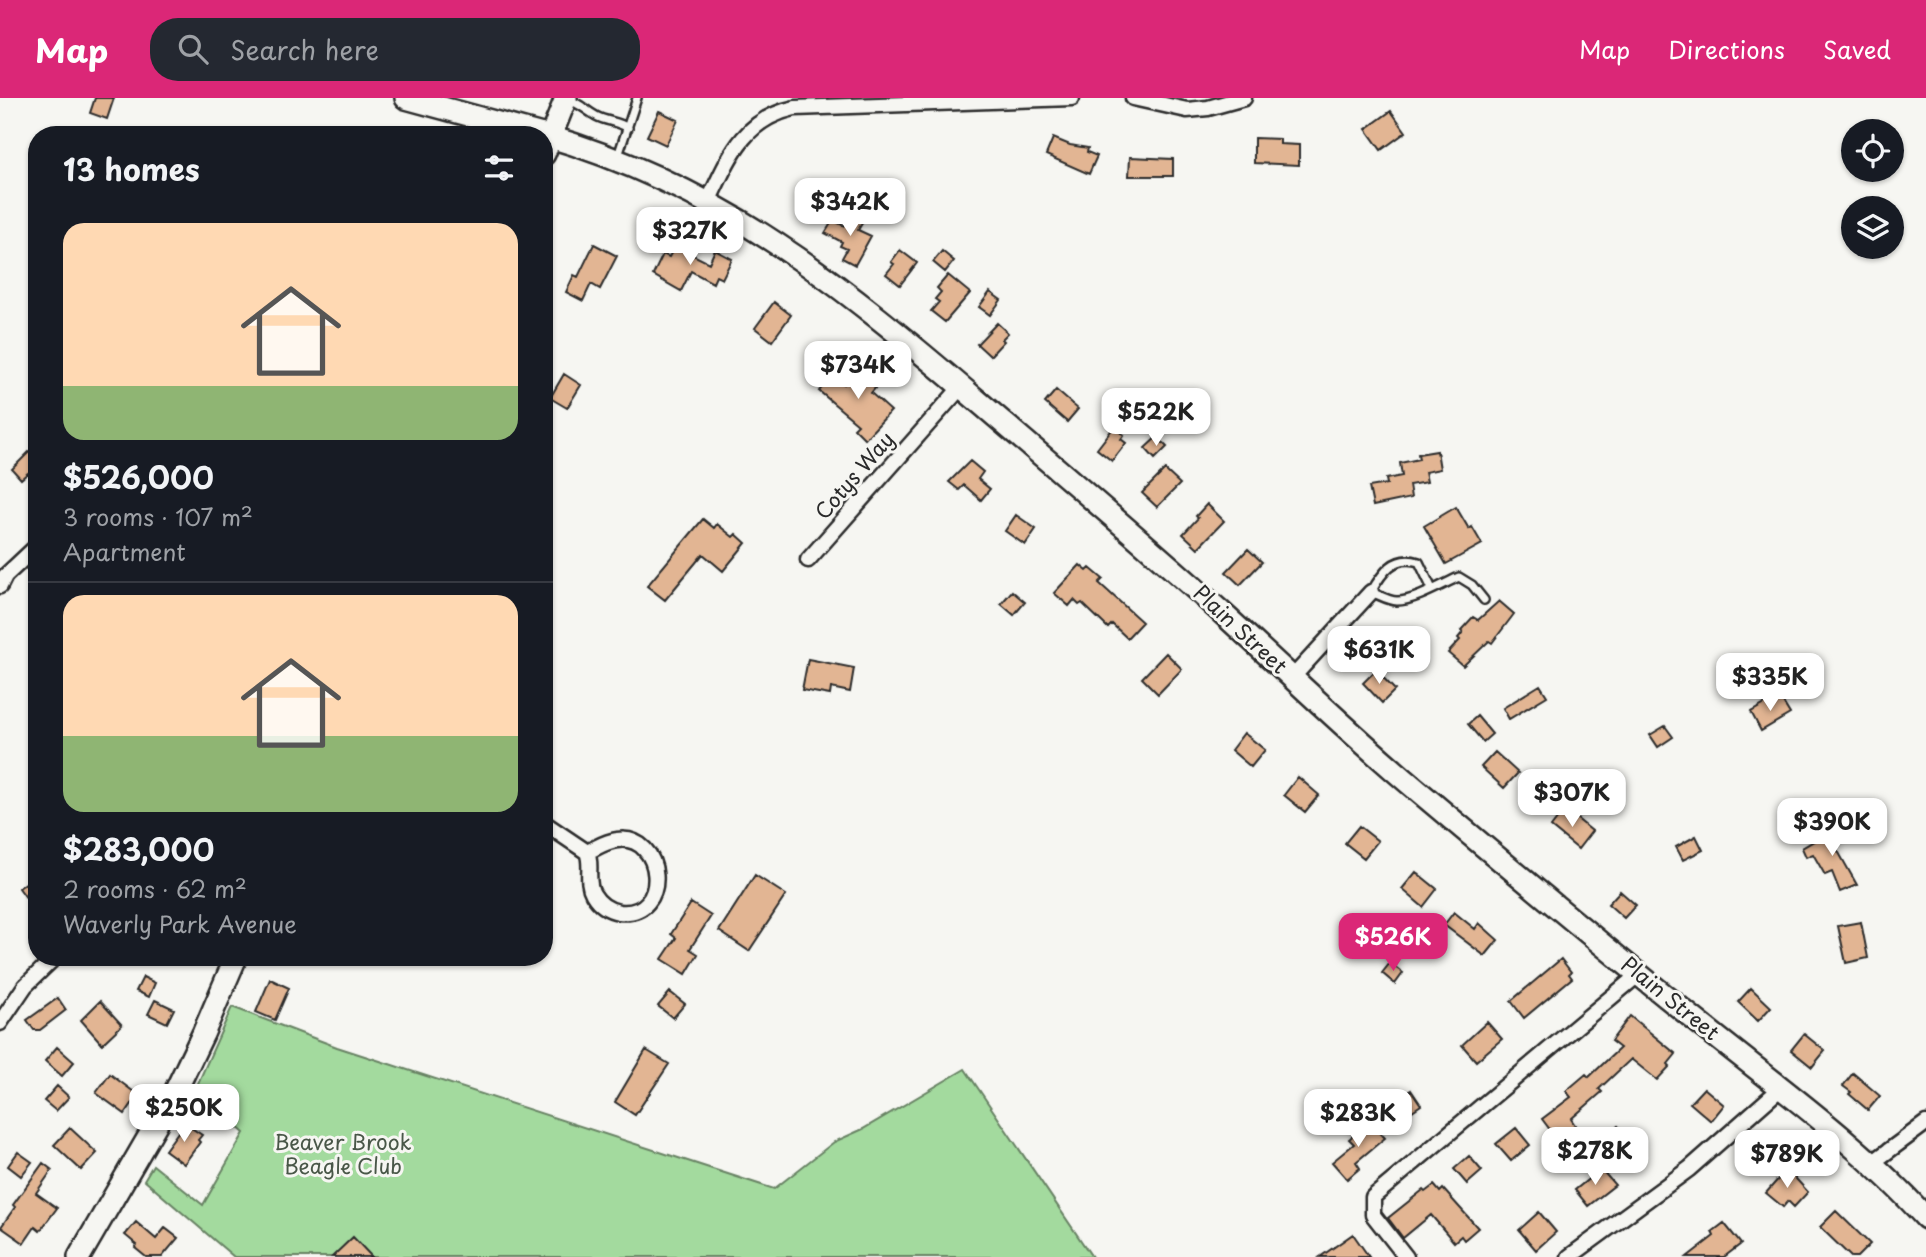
<!DOCTYPE html>
<html lang="en">
<head>
<meta charset="utf-8">
<style>
	body { margin:0; font-family:"Playpen Sans",sans-serif; background:#242831; color:#f1f3f6; height:100vh; display:flex; flex-direction:column; font-size:26px; white-space:nowrap }
	* { box-sizing:border-box; margin:0 }
	p { font-size:23px; color:#9ea1a6 }
	.icon { flex:none; width:38px; height:38px; fill:none; stroke:currentColor; stroke-width:2; stroke-linecap:round; stroke-linejoin:round }
	.map { position:relative; flex:1; overflow:hidden }
	.sheet { position:absolute; left:28px; top:28px; width:525px; height:840px; display:flex; flex-direction:column; background:#171b24; border-radius:28px; box-shadow:0 2px 5px #0004 }
	.sheet>* { flex:none }
	.tools { position:absolute; left:1841px; top:21px; display:grid; gap:14px }
	.tools a { display:grid; place-items:center; width:63px; height:63px; border-radius:50%; background:#171b24; box-shadow:0 2px 5px #0004; font-size:35px }
	.price { position:absolute; translate:-50% -60px; padding:0 16px; border-radius:14px; background:#fff; color:#222; font-size:23px; line-height:46px; filter:drop-shadow(0 2px 4px #0008) }
	.price::after { content:''; position:absolute; left:50%; top:42px; width:21px; height:16px; margin-left:-10px; background:inherit; clip-path:polygon(0 0,100% 0,50% 100%) }
	.price.current { background:#db2777; color:#fff }
	ul { padding:0; list-style:none }
	li { display:grid; align-content:center; gap:14px; height:371px; padding:0 35px }
	li+li { border-top:2px solid #363941 }
	li span { display:grid; place-items:center; height:217px; border-radius:21px; color:#555 }
	li>.icon { margin-inline-start:auto }
	span .icon { width:126px; height:126px; fill:#fffc; stroke-width:1 }
	li b { font-size:30px }
	h2 { display:flex; justify-content:space-between; align-items:center; height:84px; padding:0 35px; font-size:30px }
	header { display:flex; align-items:center; gap:42px; box-sizing:border-box; height:98px; padding:0 35px; background:#db2777; color:#fff }
	header strong { font-size:33px }
	nav { display:flex; gap:38px; margin-inline-start:auto; font-size:24px }
	.search { width:490px; height:63px; background:#242831; display:flex; align-items:center; gap:18px; box-sizing:border-box; padding:0 24px; border-radius:28px; color:#9ea1a6; font-size:26px }
	.map>svg:first-child { display:block }
	.green { fill:#a3da9e; stroke:#678264; stroke-width:2 }
	.building { fill:#e2b593; stroke:#2b2b2b; stroke-width:2 }
	.lines { fill:none; stroke-linecap:round; stroke-linejoin:round }
	.service-casing { stroke:#2b2b2b; stroke-width:12 }
	.minor-casing { stroke:#2b2b2b; stroke-width:19 }
	.secondary-casing { stroke:#2b2b2b; stroke-width:26 }
	.service { stroke:#f6f6f2; stroke-width:7 }
	.minor { stroke:#f6f6f2; stroke-width:14 }
	.secondary { stroke:#f6f6f2; stroke-width:21 }
	.labels { text-anchor:middle; stroke-width:6; stroke-linejoin:round; paint-order:stroke }
	.street-label { font-size:21px; fill:#2b2b2b; stroke:#f6f6f2 }
	.park-label { font-size:21px; fill:#495748; stroke:#f6f6f2 }
</style>
</head>
<body>
<header>
<strong>Map</strong>
<div class="search"><svg class="icon" aria-label="search" viewBox="0 0 24 24"><circle cx="10" cy="10" r="6"/><path d="M15 15l6 6"/></svg>Search here</div>
<nav><a>Map</a><a>Directions</a><a>Saved</a></nav>
</header>
<div class="map">
<svg width="1926" height="1159" viewBox="0 0 1926 1159">
	<rect width="100%" height="100%" fill="#f6f6f2"/>
	<filter id="ink" filterUnits="userSpaceOnUse"><feTurbulence type="fractalNoise" baseFrequency=".0143" numOctaves="2"/><feDisplacementMap in="SourceGraphic" scale="14" xChannelSelector="R" yChannelSelector="G"/><feConvolveMatrix kernelMatrix="1 2 1 2 8 2 1 2 1" color-interpolation-filters="sRGB"/></filter>
	<g filter="url(#ink)">
		<path class="green" d="M232,909L337,949L774,1091L834,1044L863,1031L965,971L1092,1159H234L144,1082L153,1067L203,1107L244,1035L195,992Z"/>
		<path class="building" d="M95,0H114L107,21L90,15Z
			M659,13L678,22L666,47L647,38Z
			M1391,13L1406,34L1381,52L1366,31Z
			M1053,40L1070,47L1088,50L1087,54L1097,58L1089,76L1046,57Z
			M1254,40L1280,41V46L1299,47V67L1254,65Z
			M1130,59L1173,61V78H1129Z
			M851,116L864,122L858,132L871,138L855,167L842,160L847,151L840,148L842,144L825,135L833,122L844,128Z
			M594,146L617,158L600,191L591,186L583,203L566,194L574,177L578,179Z
			M675,148L709,165L715,152L732,161L722,181L716,178L713,185L691,173L681,193L653,177L663,156L669,159Z
			M900,152L917,165L900,187L886,176L894,166L891,164Z
			M942,153L954,163L945,174L933,164Z
			M948,177L970,195L945,224L931,213L939,204L935,201L941,194L937,190Z
			M990,194L1001,202L990,217L979,209Z
			M774,204L791,217L772,243L755,230Z
			M997,225L1008,235L1002,241L1004,243L990,258L977,246Z
			M869,271L882,282L871,295L891,313L865,341L854,330L858,326L819,293L833,276L844,286L847,282L853,287Z
			M564,276L581,287L567,310L550,300Z
			M1056,292L1078,311L1067,324L1045,305Z
			M1114,329L1124,337L1121,341L1126,345L1112,363L1097,351Z
			M1157,339L1167,349L1155,361L1145,350Z
			M37,346V385L28,375L21,381L12,371Z
			M1437,353L1440,371L1425,374L1427,384L1409,387L1411,400L1373,408L1369,389L1387,386L1386,381L1402,378L1400,365L1419,361L1418,356Z
			M970,363L983,374L978,381L990,391L981,402L964,387L959,392L949,384Z
			M1165,372L1180,386L1157,409L1142,395Z
			M1207,406L1224,423L1198,450L1183,436L1198,420L1196,418Z
			M1456,409L1469,431L1472,429L1482,446L1446,466L1424,428Z
			M1016,417L1036,431L1025,447L1005,433Z
			M703,421L714,430L717,426L733,439L736,436L746,445L723,473L703,456L665,502L647,488Z
			M1248,451L1262,464L1240,487L1226,474Z
			M1080,467L1087,473L1090,470L1103,481L1099,485L1142,524L1127,540L1112,526L1108,530L1082,505L1079,507L1074,502L1069,508L1054,495Z
			M1012,493L1025,504L1014,517L1001,506Z
			M1499,503L1514,516L1492,545L1489,543L1463,568L1448,555L1460,542L1458,540L1463,534L1461,532L1473,519L1478,522Z
			M1166,555L1182,571L1158,596L1142,580Z
			M808,561L854,570L850,594L831,590L830,597L802,592Z
			M1376,572L1395,592L1382,605L1363,585Z
			M1540,587L1547,598L1509,621L1503,610Z
			M1779,598L1790,616L1761,633L1751,614Z
			M1477,618L1492,636L1483,644L1468,626Z
			M1665,628L1673,639L1658,649L1650,637Z
			M1244,635L1265,652L1251,669L1231,652Z
			M1495,654L1518,675L1504,690L1481,669Z
			M1298,679L1319,697L1305,714L1284,697Z
			M1565,711L1592,733L1578,751L1551,729Z
			M1841,727L1847,739L1834,746L1857,787L1840,794L1832,774L1825,777L1813,756L1806,759L1802,750Z
			M1359,728L1378,743L1364,760L1345,745Z
			M1696,738L1703,752L1683,762L1676,749Z
			M1416,774L1437,791L1423,809L1402,791Z
			M37,777V815L19,790Z
			M755,777L786,797L749,853L719,833Z
			M1620,793L1636,807L1624,820L1608,806Z
			M691,805L711,818L690,851L698,856L686,876L662,861L676,840L671,836Z
			M1454,814L1475,831L1479,825L1498,842L1485,858L1444,827Z
			M1861,824L1868,860L1846,865L1838,828Z
			M1561,861L1571,874L1569,876L1572,880L1524,920L1511,903Z
			M1390,865L1403,875L1395,886L1382,875Z
			M143,879L155,885L149,899L136,893Z
			M270,881L289,890L275,922L256,914Z
			M1751,890L1771,909L1758,923L1738,904Z
			M670,894L685,906L673,920L658,908Z
			M58,900L66,912L40,932H34L27,922Z
			M155,902L174,911L167,925L148,916Z
			M100,903L122,927L102,946L81,922Z
			M1630,918L1676,956L1668,966L1670,968L1657,982L1631,961L1599,991L1602,994L1571,1021L1575,1027L1557,1041L1542,1021L1571,999L1566,993L1586,976L1589,979L1620,950L1611,943Z
			M1487,924L1502,941L1476,963L1462,947Z
			M1804,936L1825,953L1812,969L1791,952Z
			M57,949L74,964L62,978L45,963Z
			M646,952L669,966L635,1017L615,1004Z
			M1853,975L1880,998L1868,1012L1849,996L1851,994L1843,988Z
			M110,976L138,997L125,1016L96,995Z
			M57,988L69,999L56,1013L44,1003Z
			M1704,990L1724,1007L1711,1023L1690,1005Z
			M1411,992L1421,1007L1399,1022L1388,1008Z
			M1370,1023L1385,1040L1356,1064L1360,1070L1347,1081L1332,1064L1354,1046L1349,1041Z
			M1618,1028L1633,1044L1617,1059L1602,1042Z
			M190,1029L202,1037L198,1042L200,1044L184,1066L165,1052L181,1030L187,1034Z
			M70,1030L97,1055L81,1072L54,1047Z
			M1516,1030L1530,1047L1511,1063L1496,1046Z
			M18,1054L32,1064L21,1078L8,1068Z
			M1469,1058L1482,1073L1467,1086L1454,1071Z
			M43,1065L52,1072L36,1095L57,1110L40,1133L35,1129L24,1145L1,1129L15,1109L13,1107Z
			M1601,1071L1615,1087L1588,1108L1575,1092Z
			M1787,1071L1808,1094L1794,1109L1788,1103L1783,1109L1766,1095Z
			M1434,1087L1440,1094L1443,1091L1478,1130L1464,1142L1461,1138L1454,1144L1431,1117L1403,1140L1388,1120L1423,1092L1425,1094Z
			M1836,1113L1870,1146L1857,1159H1851L1820,1129Z
			M1539,1114L1556,1134L1536,1152L1519,1132Z
			M136,1124L156,1141L165,1130L178,1140L162,1159H146L135,1150L137,1147L125,1137Z
			M1724,1125L1741,1146L1724,1159H1687L1714,1138L1712,1134Z
			M1353,1136L1369,1159H1320Z
			M353,1139L372,1159H332Z"/>
		<g class="lines">
			<g class="service-casing">
				<path id="service" d="M567,2C579,4 585,12 596,18C607,24 618,23 628,30
					M618,58L637,0
					M1432,491L1419,464C1394,456 1382,475 1371,494C1379,497 1389,503 1397,503C1415,503 1443,486 1459,479L1472,487L1484,502"/>
			</g>
			<g class="minor-casing">
				<path id="minor" d="M1133,0L1187,12L1208,10L1244,0
					M708,104C729,60 743,21 795,10L1072,0
					M808,462L961,289
					M0,488L5,478L37,448
					M1292,580L1371,494
					M544,725L587,754C593,767 585,782 593,796C599,806 607,812 619,814C672,820 664,735 617,742C606,743 596,750 587,754
					M0,925L25,888L55,859
					M1872,1065L1926,1025
					M1406,1159L1373,1117V1099L1639,876
					M1569,1159L1689,1071L1781,990"/>
			</g>
			<g class="secondary-casing">
				<path id="secondary" d="M406,0L542,37
					M544,37C722,89 841,186 979,304C1060,373 1141,442 1220,513C1286,573 1349,635 1417,692C1512,772 1607,852 1704,929C1780,990 1860,1047 1926,1120
					M544,56L566,0
					M79,1159L176,992L203,936L236,859"/>
			</g>
			<use href="#service" class="service"/>
			<use href="#minor" class="minor"/>
			<use href="#secondary" class="secondary"/>
		</g>
	</g>
	<g class="labels">
		<g class="street-label">
			<text transform="translate(855 378) rotate(-49)" y="7">Cotys Way</text>
			<text transform="translate(1240 532) rotate(43)" y="7">Plain Street</text>
			<text transform="translate(1670 901) rotate(39)" y="7">Plain Street</text>
		</g>
		<g class="park-label">
			<text x="343" y="1052">Beaver Brook<tspan x="343" dy="24">Beagle Club</tspan></text>
		</g>
	</g>
</svg>
<div class="tools">
<a><svg class="icon" aria-label="locate" viewBox="0 0 24 24"><circle cx="12" cy="12" r="6"/><path d="M12 2v4M12 18v4M2 12h4M18 12h4"/></svg></a>
<a><svg class="icon" aria-label="layers" viewBox="0 0 24 24"><path d="M12 4l9 5-9 5-9-5zM3 14l9 5 9-5"/></svg></a>
</div>
<b class="price" style="left:850px;top:140px">$342K</b>
<b class="price" style="left:690px;top:169px">$327K</b>
<b class="price" style="left:858px;top:303px">$734K</b>
<b class="price" style="left:1156px;top:350px">$522K</b>
<b class="price" style="left:1379px;top:588px">$631K</b>
<b class="price" style="left:1770px;top:615px">$335K</b>
<b class="price" style="left:1572px;top:731px">$307K</b>
<b class="price" style="left:1832px;top:760px">$390K</b>
<b class="price current" style="left:1393px;top:875px">$526K</b>
<b class="price" style="left:184px;top:1046px">$250K</b>
<b class="price" style="left:1358px;top:1051px">$283K</b>
<b class="price" style="left:1595px;top:1089px">$278K</b>
<b class="price" style="left:1787px;top:1092px">$789K</b>
<section class="sheet">
<h2>13 homes<svg class="icon" aria-label="filters" viewBox="0 0 24 24"><path d="M4 7h16M4 17h16"/><circle cx="9" cy="7" r="2"/><circle cx="15" cy="17" r="2"/></svg></h2>
<ul>
<li><span style="background:linear-gradient(#ffd9b3 75%,#8fb573 0)"><svg class="icon" aria-label="home" viewBox="0 0 24 24"><path d="M3 11l9-7 9 7M6 9v11h12V9"/></svg></span><div><b>$526,000</b><p>3 rooms · 107 m²</p><p>Apartment</p></div></li>
<li><span style="background:linear-gradient(#ffd9b3 65%,#8fb573 0)"><svg class="icon" aria-label="home" viewBox="0 0 24 24"><path d="M3 11l9-7 9 7M6 9v11h12V9"/></svg></span><div><b>$283,000</b><p>2 rooms · 62 m²</p><p>Waverly Park Avenue</p></div></li>
</ul>
</section>
</div>
</body>
</html>
